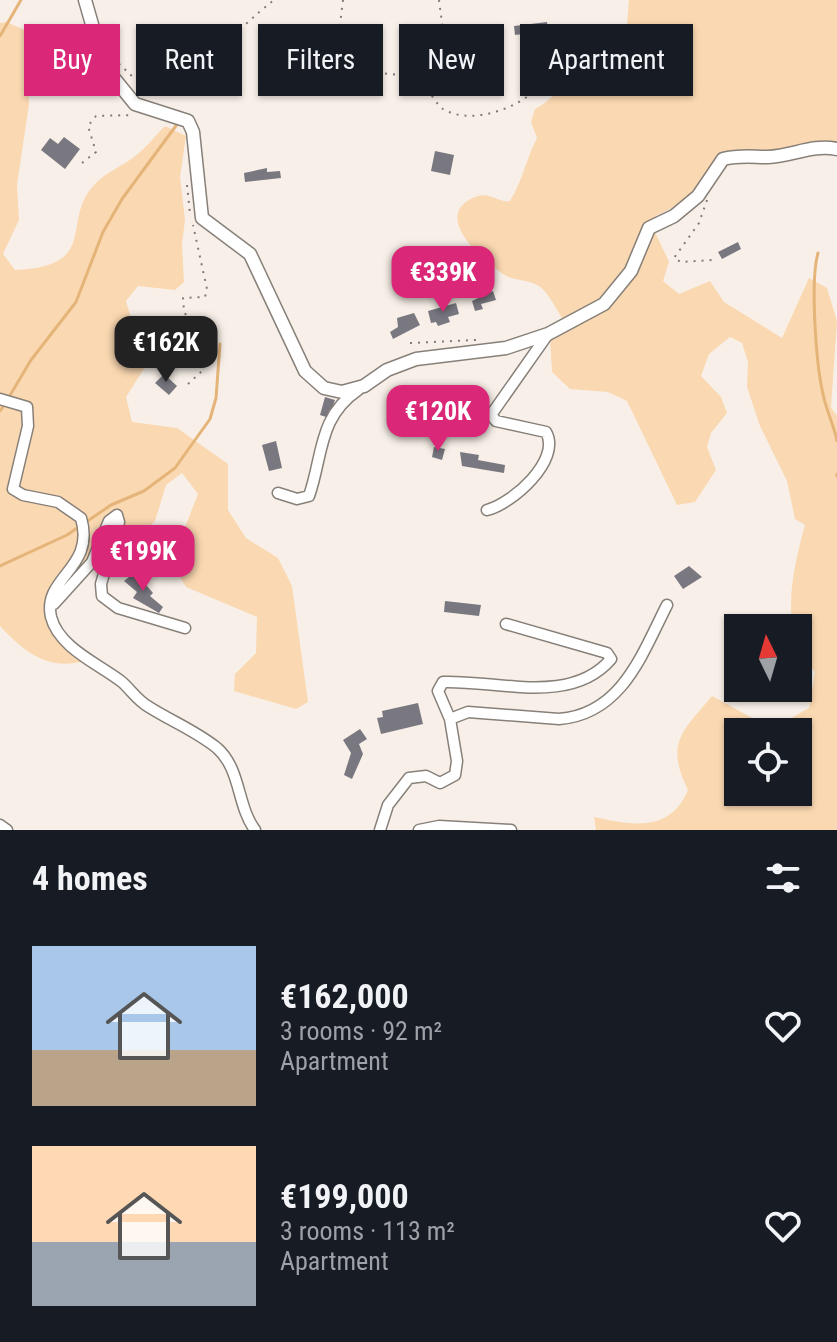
<!DOCTYPE html>
<html lang="en">
<head>
<meta charset="utf-8">
<style>
	body { margin:0; font-family:"Roboto Condensed",sans-serif; background:#20242c; color:#f1f3f6; height:100vh; display:flex; flex-direction:column; font-size:30px; white-space:nowrap }
	* { box-sizing:border-box; margin:0 }
	p { font-size:26px; color:#9ea1a6 }
	.icon { flex:none; width:44px; height:44px; fill:none; stroke:currentColor; stroke-width:2; stroke-linecap:round; stroke-linejoin:round }
	.map { position:relative; height:830px; overflow:hidden }
	.sheet { display:flex; flex-direction:column; background:#171b24; flex:1 }
	.sheet>* { flex:none }
	.top-card { position:absolute; left:24px; top:24px; width:790px; height:72px; display:flex; gap:16px }
	.needle { width:52px; rotate:355deg }
	.controls { position:absolute; left:724px; top:614px; display:grid; gap:16px }
	.controls a { display:grid; place-items:center; width:88px; height:88px; border-radius:0px; background:#171b24; box-shadow:0 2px 6px #0004; font-size:40px }
	.price { position:absolute; translate:-50% -68px; padding:0 18px; border-radius:16px; background:#db2777; color:#fff; font-size:26px; line-height:52px; filter:drop-shadow(0 2px 4px #0008) }
	.price::after { content:''; position:absolute; left:50%; top:48px; width:24px; height:18px; margin-left:-12px; background:inherit; clip-path:polygon(0 0,100% 0,50% 100%) }
	.price.on { background:#222; color:#fff }
	ul { padding:0; list-style:none }
	li { display:flex; align-items:center; gap:24px; height:200px; padding:0 32px }
	li span { display:grid; place-items:center; flex:none; width:224px; height:160px; border-radius:0px; color:#555 }
	li>.icon { margin-inline-start:auto }
	span .icon { width:96px; height:96px; fill:#fffc; stroke-width:1 }
	li b { font-size:34px }
	h2 { display:flex; justify-content:space-between; align-items:center; height:96px; padding:0 32px; font-size:34px }
	.chip { padding:0 28px; border-radius:0px; background:#171b24; box-shadow:0 2px 6px #0004; font-size:28px; line-height:72px }
	.chip.on { background:#db2777; color:#fff }
	.map>svg:first-child { display:block }
	.green { fill:#fad8b1; fill-rule:evenodd }
	.lines { fill:none; stroke-linecap:round; stroke-linejoin:round }
	.stream { stroke:#e5b479; stroke-width:3 }
	.building { fill:#797881 }
	.minor-casing { stroke:#878079; stroke-width:13 }
	.major-casing { stroke:#878079; stroke-width:15 }
	.path { stroke:#807b76; stroke-width:2; stroke-dasharray:2 6; stroke-linecap:butt }
	.minor { stroke:#fff; stroke-width:10 }
	.major { stroke:#fff; stroke-width:12 }
</style>
</head>
<body>
<div class="map">
<svg width="837" height="830" viewBox="0 0 837 830">
	<rect width="100%" height="100%" fill="#f8f0e8"/>
	<path class="green" d="M629,0H837V144L812,141L782,151H736L720,157L687,200L656,216L641,233L622,276L599,300L564,321C557,311 549,293 539,286C528,279 513,281 503,274C480,258 431,215 475,197C489,191 498,203 510,201C523,180 526,159 537,138L531,122L535,109C572,90 580,44 627,25Z
		M6,22L25,30L29,104L17,185L19,220L3,254L15,270C101,266 60,222 94,185C106,172 121,167 134,157C146,148 155,136 165,126L186,136L180,177L185,220L182,244L184,282L175,290L138,286L126,301L145,367L126,397L132,422L177,428L228,464V510L246,538L278,558L292,586L308,702L296,709L234,691L235,674L256,653L257,617L186,587L171,563L198,494L182,473L166,485L155,521L124,552C87,551 71,575 46,599L49,628L84,661C48,671 24,652 0,626V23Z
		M655,232L669,262L663,281L679,294L710,281L724,302L782,338L809,278L827,288L837,321L831,407L837,416V830H596L594,817C638,827 671,830 688,790C665,743 682,732 712,696L772,729L809,708L815,672L798,650V628H793C787,594 796,558 805,525L795,519L787,481L760,426L747,387L748,362L742,343L730,337L709,354L701,376L721,397L727,413L711,433L707,447L716,470L695,502L677,505L627,401L608,392L570,389L552,372L550,338L611,304ZM738,732H798V792H738Z"/>
	<g class="lines">
		<path class="stream" d="M0,36L21,0
			M818,253C810,281 816,364 823,394C826,410 834,425 837,441
			M9,397L31,360L76,302L103,232L122,199L178,123
			M0,411L5,404
			M837,474V476
			M0,566L67,535L111,505L144,491L175,468L210,419L216,398L220,344"/>
	</g>
	<path class="building" d="M547,22L548,31L515,35L514,26Z
		M371,29L378,42L350,57L343,43Z
		M64,137L80,149L65,169L41,150L50,138L58,144Z
		M435,151L454,155L450,175L431,171Z
		M267,168V172L280,171L281,178L245,182L244,173Z
		M738,242L741,249L722,259L718,252Z
		M493,291L496,300L481,304L483,309L475,311L472,301Z
		M456,303L459,314L448,317L450,322L438,326L436,322L431,323L428,311Z
		M414,313L420,325L393,339L390,332L398,327L397,318Z
		M164,374L177,386L169,395L155,383Z
		M325,397L335,400L329,418L320,415Z
		M276,441L282,468L269,471L262,445Z
		M434,447L445,449L442,460L432,457Z
		M460,452L479,455L478,460L505,465L504,473L462,466Z
		M689,566L702,577L683,589L674,576Z
		M135,572L153,593L150,596L163,607L159,613L133,598L137,592L124,581Z
		M445,601L481,605L479,616L444,612Z
		M418,703L423,724L381,734L377,718L383,717L382,711Z
		M360,729L367,739L359,744L363,754L352,779L344,775L351,753L343,740Z"/>
	<g class="lines">
		<g class="minor-casing">
			<path id="minor" d="M0,399L27,407L28,426L13,489L23,495L58,502L81,518C96,569 42,577 51,617C59,648 99,664 122,682C131,690 138,701 149,707C171,721 196,731 217,748C241,769 237,806 255,830
				M278,493L297,499L309,496C323,456 318,417 358,390
				M487,510C512,504 562,460 546,432L496,421L491,415L548,334
				M54,604L92,562L109,521L117,515L119,522L101,584L102,596L118,608L185,628
				M450,719L438,691L443,682C497,680 571,706 611,659L607,653L506,624
				M0,825L7,830
				M380,830L388,805L409,778L426,776L440,783L455,775L457,761L450,719L468,712L559,719C622,714 642,654 667,605
				M419,830L439,826L511,830"/>
		</g>
		<g class="major-casing">
			<path id="major" d="M85,0L104,66L135,104L188,121L193,132L202,218L250,254L305,371L324,388L342,392L364,386L387,370L416,359L506,348L548,334L604,304L631,271L649,228L674,216L698,196L723,159C739,155 752,157 768,157C793,156 812,144 837,149"/>
		</g>
		<path class="path" d="M343,0L338,41L345,60C370,75 419,83 442,61L445,46L439,0
			M113,58L136,80C186,91 237,28 274,0
			M407,76C414,80 422,85 427,90C433,96 437,105 443,109C474,128 532,104 548,75C557,60 555,44 555,27
			M82,163L96,152L88,126L96,116L133,115
			M187,185L190,214
			M707,200L699,223L674,258L681,262L713,260
			M410,343L476,340
			M188,384L202,371L203,363L178,356L172,342L177,337L194,332L184,311L183,298L205,297L207,289L193,225"/>
		<use href="#minor" class="minor"/>
		<use href="#major" class="major"/>
	</g>
</svg>
<div class="controls">
<a><svg class="needle" viewBox="-14 -14 28 28"><path d="M0-13l5 13h-10z" fill="#e53935"/><path d="M0 13l5-13h-10z" fill="#9ea1a6"/></svg></a>
<a><svg class="icon" aria-label="locate" viewBox="0 0 24 24"><circle cx="12" cy="12" r="6"/><path d="M12 2v4M12 18v4M2 12h4M18 12h4"/></svg></a>
</div>
<b class="price" style="left:443px;top:314px">€339K</b>
<b class="price on" style="left:166px;top:384px">€162K</b>
<b class="price" style="left:438px;top:453px">€120K</b>
<b class="price" style="left:143px;top:593px">€199K</b>
<div class="top-card">
<a class="chip on">Buy</a>
<a class="chip">Rent</a>
<a class="chip">Filters</a>
<a class="chip">New</a>
<a class="chip">Apartment</a>
</div>
</div>
<section class="sheet">
<h2>4 homes<svg class="icon" aria-label="filters" viewBox="0 0 24 24"><path d="M4 7h16M4 17h16"/><circle cx="9" cy="7" r="2"/><circle cx="15" cy="17" r="2"/></svg></h2>
<ul>
<li><span style="background:linear-gradient(#a9c7e8 65%,#b9a48a 0)"><svg class="icon" aria-label="home" viewBox="0 0 24 24"><path d="M3 11l9-7 9 7M6 9v11h12V9"/></svg></span><div><b>€162,000</b><p>3 rooms · 92 m²</p><p>Apartment</p></div><svg class="icon" aria-label="heart" viewBox="0 0 24 24"><path d="M12 20l-8-8c-3-5 5-10 8-4 3-6 11-1 8 4z"/></svg></li>
<li><span style="background:linear-gradient(#ffd9b3 60%,#9aa5b1 0)"><svg class="icon" aria-label="home" viewBox="0 0 24 24"><path d="M3 11l9-7 9 7M6 9v11h12V9"/></svg></span><div><b>€199,000</b><p>3 rooms · 113 m²</p><p>Apartment</p></div><svg class="icon" aria-label="heart" viewBox="0 0 24 24"><path d="M12 20l-8-8c-3-5 5-10 8-4 3-6 11-1 8 4z"/></svg></li>
</ul>
</section>
</body>
</html>
